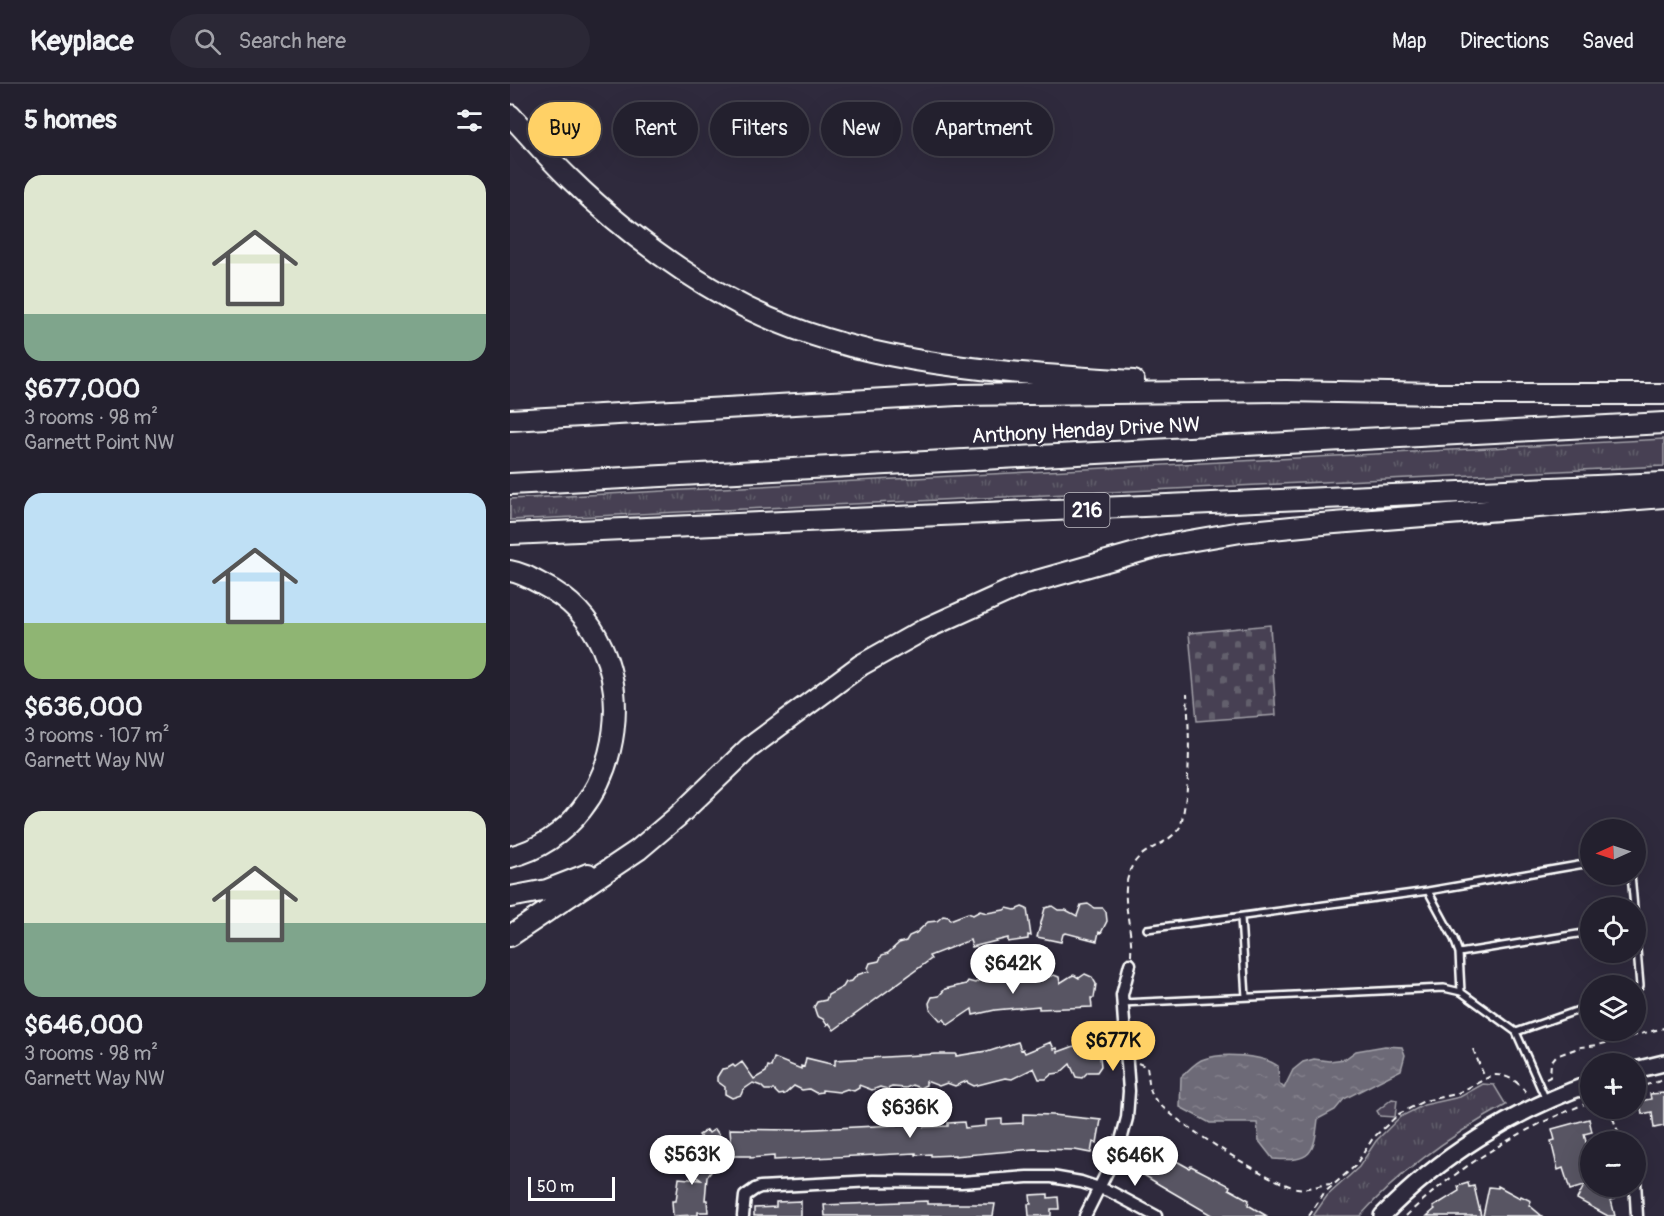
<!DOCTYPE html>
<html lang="en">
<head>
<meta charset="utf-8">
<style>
	body { margin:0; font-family:Pangolin,sans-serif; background:#2b2836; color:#f1f3f6; height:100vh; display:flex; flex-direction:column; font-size:22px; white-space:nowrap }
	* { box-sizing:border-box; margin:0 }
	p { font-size:20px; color:#a3a3aa }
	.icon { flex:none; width:33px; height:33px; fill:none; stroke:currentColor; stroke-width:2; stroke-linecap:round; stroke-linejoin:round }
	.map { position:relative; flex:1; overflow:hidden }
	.sheet { display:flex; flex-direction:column; background:#23202e; width:510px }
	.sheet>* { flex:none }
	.banner { position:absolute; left:18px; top:18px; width:570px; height:54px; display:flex; gap:12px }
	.needle { width:39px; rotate:267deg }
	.tools { position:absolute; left:1070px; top:735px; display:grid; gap:12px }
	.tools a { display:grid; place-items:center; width:66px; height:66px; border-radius:50%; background:#23202e; box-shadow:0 6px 24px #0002,0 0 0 2px #403e4a; font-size:30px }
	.scale { position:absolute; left:18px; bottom:15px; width:87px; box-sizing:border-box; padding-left:6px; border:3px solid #fff; border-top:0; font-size:16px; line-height:21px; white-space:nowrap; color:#fff; -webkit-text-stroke:4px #2f2a3d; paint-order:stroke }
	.price { position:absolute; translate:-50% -51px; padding:0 14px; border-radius:21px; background:#fff; color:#222; font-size:20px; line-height:39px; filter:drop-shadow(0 2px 3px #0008) }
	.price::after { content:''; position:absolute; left:50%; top:36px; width:18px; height:14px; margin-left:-9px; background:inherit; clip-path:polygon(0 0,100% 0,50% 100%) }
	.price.active { background:#ffd166; color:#111 }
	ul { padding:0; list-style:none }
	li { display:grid; align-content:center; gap:12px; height:318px; padding:0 24px }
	li span { display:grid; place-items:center; height:186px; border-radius:18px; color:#555 }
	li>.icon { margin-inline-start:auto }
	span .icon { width:108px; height:108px; fill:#fffc; stroke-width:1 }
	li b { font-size:26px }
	h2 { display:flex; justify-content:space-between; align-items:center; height:72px; padding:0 24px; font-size:26px }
	.pill { padding:0 21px; border-radius:27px; background:#23202e; box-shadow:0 6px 24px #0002,0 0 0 2px #403e4a; font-size:21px; line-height:54px }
	.pill.active { background:#ffd166; color:#111 }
	header { display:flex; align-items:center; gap:36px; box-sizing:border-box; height:84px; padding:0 30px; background:#23202e; border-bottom:2px solid #403e4a }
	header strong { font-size:28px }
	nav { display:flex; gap:33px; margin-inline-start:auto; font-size:21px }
	.search { width:420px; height:54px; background:#2b2836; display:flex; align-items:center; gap:15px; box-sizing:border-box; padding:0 21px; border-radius:33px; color:#a3a3aa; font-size:22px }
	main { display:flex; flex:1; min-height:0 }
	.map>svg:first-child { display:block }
	.grass { fill:url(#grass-tufts); stroke:#a2a0a8; stroke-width:1.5 }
	.cemetery { fill:url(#cemetery-stones); stroke:#a2a0a8; stroke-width:1.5 }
	.pitch { fill:#464152; stroke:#a2a0a8; stroke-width:1.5 }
	.water { fill:url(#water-ripples); stroke:#a7a6ad; stroke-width:1.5 }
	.building { fill:#595564; stroke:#fff; stroke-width:1.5 }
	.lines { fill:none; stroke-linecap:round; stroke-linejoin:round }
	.lane-casing { stroke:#fff; stroke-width:10 }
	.street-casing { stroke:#fff; stroke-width:15 }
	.secondary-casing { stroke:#fff; stroke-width:20 }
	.highway-casing { stroke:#fff; stroke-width:24 }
	.path { stroke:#fff; stroke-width:2; stroke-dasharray:6 4.5; stroke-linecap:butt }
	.lane { stroke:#2f2a3d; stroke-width:5 }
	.street { stroke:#2f2a3d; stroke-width:10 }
	.secondary { stroke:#2f2a3d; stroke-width:15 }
	.highway { stroke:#2f2a3d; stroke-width:20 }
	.labels { text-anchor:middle; stroke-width:4.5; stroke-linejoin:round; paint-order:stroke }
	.shield { fill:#2f2a3d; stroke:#c1bfc5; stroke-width:1.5 }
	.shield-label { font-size:20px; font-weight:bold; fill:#fff }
	.street-label { font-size:21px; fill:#fff; stroke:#2f2a3d }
</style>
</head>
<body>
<header>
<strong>Keyplace</strong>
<div class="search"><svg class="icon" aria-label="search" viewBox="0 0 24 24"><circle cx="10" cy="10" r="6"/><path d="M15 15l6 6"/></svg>Search here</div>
<nav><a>Map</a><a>Directions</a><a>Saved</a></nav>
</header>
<main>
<section class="sheet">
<h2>5 homes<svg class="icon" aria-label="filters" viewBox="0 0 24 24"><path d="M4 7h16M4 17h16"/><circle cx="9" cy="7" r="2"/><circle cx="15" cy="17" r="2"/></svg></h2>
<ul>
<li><span style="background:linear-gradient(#dfe7d0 75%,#7fa58c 0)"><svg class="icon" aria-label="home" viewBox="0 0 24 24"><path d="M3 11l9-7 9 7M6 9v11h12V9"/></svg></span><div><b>$677,000</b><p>3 rooms · 98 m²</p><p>Garnett Point NW</p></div></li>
<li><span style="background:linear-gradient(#bfe0f5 70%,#8fb573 0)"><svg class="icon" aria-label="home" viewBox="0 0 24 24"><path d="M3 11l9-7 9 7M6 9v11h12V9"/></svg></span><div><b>$636,000</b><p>3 rooms · 107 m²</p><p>Garnett Way NW</p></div></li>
<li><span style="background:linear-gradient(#dfe7d0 60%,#7fa58c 0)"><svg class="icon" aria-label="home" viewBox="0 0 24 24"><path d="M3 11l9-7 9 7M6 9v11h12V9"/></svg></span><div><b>$646,000</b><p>3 rooms · 98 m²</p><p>Garnett Way NW</p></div></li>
</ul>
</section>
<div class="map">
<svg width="1154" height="1132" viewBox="0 0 1154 1132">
	<defs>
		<pattern id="grass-tufts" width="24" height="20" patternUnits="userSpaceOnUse" patternTransform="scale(1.5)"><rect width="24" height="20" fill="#464152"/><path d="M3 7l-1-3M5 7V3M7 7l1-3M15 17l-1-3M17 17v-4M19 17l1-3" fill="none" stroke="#625e6c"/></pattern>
		<pattern id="cemetery-stones" width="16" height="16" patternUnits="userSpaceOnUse" patternTransform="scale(1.5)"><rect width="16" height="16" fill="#464152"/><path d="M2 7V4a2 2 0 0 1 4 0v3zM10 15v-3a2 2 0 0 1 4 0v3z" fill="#625e6c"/></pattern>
		<pattern id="water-ripples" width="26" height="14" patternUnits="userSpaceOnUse" patternTransform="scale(1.5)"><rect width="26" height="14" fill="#6d6a77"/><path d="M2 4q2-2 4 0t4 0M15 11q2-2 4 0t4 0" fill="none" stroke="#83808b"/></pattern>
	</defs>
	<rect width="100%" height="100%" fill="#2f2a3d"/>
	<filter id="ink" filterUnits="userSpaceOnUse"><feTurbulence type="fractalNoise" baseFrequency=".0167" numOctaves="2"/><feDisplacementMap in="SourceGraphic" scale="12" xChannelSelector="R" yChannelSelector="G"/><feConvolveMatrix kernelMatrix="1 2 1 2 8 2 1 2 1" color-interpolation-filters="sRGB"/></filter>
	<g filter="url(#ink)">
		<path class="grass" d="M1154,355V382L0,436V415Z
			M973,1000L984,1001L996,1021C943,1050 890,1087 850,1132H803L817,1112L849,1083L866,1057L890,1033L914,1021L950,1013Z"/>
		<path class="cemetery" d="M760,541L766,631L687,637L679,549Z"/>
		<path class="pitch" d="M882,1015L887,1016L885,1033L870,1032L867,1027Z"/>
		<path class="water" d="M875,962L892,963L895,971L891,986L834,1015L825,1026L808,1035C804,1070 802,1078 763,1075L749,1057L747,1039H700L670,1023L671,993C678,987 686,977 694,975C712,968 753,971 768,982L769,999L774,1004L783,986L793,978L804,975L819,977L835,975L846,967Z"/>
		<path class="building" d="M578,820L584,824H593L596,828L597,837L591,849L589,848L587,857L556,849L553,850L551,858L527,853L535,824L542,822L548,826H556L567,832L571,821Z
			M512,823L517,825L521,852L518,851V855L498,858V854L462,863L460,856L419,872L421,875L324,946L319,939L317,941L313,935L307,932L304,923L307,918L316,916L318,911L333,903L336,898L342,897L347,891L359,887L358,884L360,879L369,877L372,871L378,869L389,859L396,857L399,852L406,849L418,838L427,837L433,832L439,833L440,836L458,829L463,831L470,827L477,829L494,826L497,824L505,826Z
			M575,890L582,893L586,900L584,914H581L582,923L529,925V922L485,926L463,931L462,925L438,941L434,935L431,937L420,925L419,919L422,913L429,912L435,905L456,900L458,897L465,899L471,895L491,894L494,891L502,894L508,891L514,895L531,892L535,894L544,891L549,893L550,899L561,892L564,891L569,894Z
			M578,957L581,964L584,963L590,973L591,982L587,988H578L572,994L566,993L560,980L550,989L542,990L536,995H529L524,984L502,995L495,994L464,1002L458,999L457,997L445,1002L437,999L429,1002L416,997V1001L410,1004L402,1001L396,1004L382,1003L377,1005L370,1003L362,1006L349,1001V1004L344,1007L337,1005L329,1008L312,1006V1008L306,1009L299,1005L292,1006L284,1002L275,1010L269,1011L264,1006H255L251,1002L243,999L233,1006L231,1011L222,1014L215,1010V1003L207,997V993L212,985L218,984L223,981L225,983L232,978L244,995L256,988L258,982L261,983L264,974L291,985V982L294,983L296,974L325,981V976L426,970H446V972L477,967V968L508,958L511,966L513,965L515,969L541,958L544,965L547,964L548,968Z
			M1154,1009V1042L1144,1044L1142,1028L1132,1030L1130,1017L1141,1015L1140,1010Z
			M513,1030L543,1031L591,1036L587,1059L583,1058L581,1069L565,1066L524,1065L445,1072V1071L421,1072V1070L406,1071V1069L264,1076V1072L240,1074V1072H222L209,1080L189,1051L197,1046L199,1049L205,1045L222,1069L220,1045L284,1046L386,1041L385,1035L397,1034L398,1041L414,1040V1043L438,1042V1039L454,1038L455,1044L476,1042V1036L492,1035V1040L513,1039Z
			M1079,1035L1082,1048L1074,1050L1080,1074V1100L1060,1106L1053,1084L1048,1086L1041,1057L1045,1056L1042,1045Z
			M634,1059L640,1062L642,1059L663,1072L661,1074L679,1084L681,1082L720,1102L719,1105L739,1116L738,1121L757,1132H703L650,1101L624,1085L629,1077L625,1074Z
			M177,1063L204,1084L197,1093L195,1116H197L198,1128H188V1131L163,1132L162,1117H166L169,1094L191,1096L166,1076Z
			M958,1099L959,1103L964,1102L971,1132H917L925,1125L923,1123L949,1107L948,1102Z
			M988,1102L1010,1114L1011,1112L1021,1117L1019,1121L1032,1132H973L979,1103L988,1104Z
			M1074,1102H1092L1094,1107L1101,1104L1104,1115L1101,1116L1105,1132H1098L1067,1115Z
			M538,1110V1114L548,1113L549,1125H541V1132H519L518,1120H521L520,1111Z
			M291,1117V1132H244V1124L266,1123V1118Z
			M417,1117V1120H485L483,1132H315L314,1121Z"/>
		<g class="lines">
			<g class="lane-casing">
				<path id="lane" d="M1121,790L1124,824
					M918,807L1080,779
					M731,834L736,913
					M1125,842L1130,902L1125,907
					M637,845L918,807L944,855L949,869L951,908
					M949,869L1080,848
					M612,919L934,904L951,908L1006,948L1036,1016
					M1006,948L1080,922"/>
			</g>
			<g class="street-casing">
				<path id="street" d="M1125,1097L1127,1132
					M233,1132L235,1112L245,1105L250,1103L363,1097L451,1098L517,1093H542L571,1098L601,1108L646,1132
					M575,1132L609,1064L617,1034L619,1007L612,911L620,880"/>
			</g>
			<g class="secondary-casing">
				<path id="secondary" d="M1125,986L1154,979
					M872,1132C929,1073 1003,1027 1080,1000"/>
			</g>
			<g class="highway-casing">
				<path id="highway" d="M0,31C20,52 38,74 59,94C106,140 161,182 218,214C339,282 489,288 624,297
					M0,336L447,311L776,307L929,310H1154
					M0,400L1154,339
					M0,450L1154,399
					M0,487C12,489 22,495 33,501C145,557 120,743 0,773
					M0,813L37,806L78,790
					M0,852L128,766L167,733L239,664L351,581L417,544L512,501L650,462L731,448L812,440L1154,413"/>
			</g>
			<path class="path" d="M621,871C623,845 611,817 618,793C625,762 656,765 670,743C672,738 673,731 674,725C681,687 679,648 677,610
				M627,959L642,957
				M963,965L975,994
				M628,979L637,983C639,993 638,1005 644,1014C659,1035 762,1100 787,1104C799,1106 811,1100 823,1100
				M1036,995L1040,993L1041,978L1046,972L1071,963L1088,961L1154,944
				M1125,1004L1154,996
				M1099,1024L1112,1058
				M799,1132L814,1109L845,1082L863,1054L889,1030L914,1017L946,1010L983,991C999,990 1012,1000 1018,1013
				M896,1132C948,1082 1012,1044 1080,1018"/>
			<use href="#lane" class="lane"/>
			<use href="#street" class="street"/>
			<use href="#secondary" class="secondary"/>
			<use href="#highway" class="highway"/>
		</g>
	</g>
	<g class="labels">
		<rect class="shield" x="554.5" y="409" width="45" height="34" rx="4.5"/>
		<g class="shield-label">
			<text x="577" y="433">216</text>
		</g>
		<g class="street-label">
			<text transform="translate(576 346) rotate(-3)" y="7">Anthony Henday Drive NW</text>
		</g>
	</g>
</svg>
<div class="tools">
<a><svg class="needle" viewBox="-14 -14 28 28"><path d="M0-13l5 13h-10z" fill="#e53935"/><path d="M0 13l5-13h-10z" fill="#a3a3aa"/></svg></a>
<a><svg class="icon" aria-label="locate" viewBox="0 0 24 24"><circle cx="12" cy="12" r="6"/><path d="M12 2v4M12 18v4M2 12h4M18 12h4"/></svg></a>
<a><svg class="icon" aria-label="layers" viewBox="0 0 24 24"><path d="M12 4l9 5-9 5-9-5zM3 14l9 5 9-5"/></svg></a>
<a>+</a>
<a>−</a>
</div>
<div class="scale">50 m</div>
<b class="price" style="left:503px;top:911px">$642K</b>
<b class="price active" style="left:603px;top:988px">$677K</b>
<b class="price" style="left:400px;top:1055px">$636K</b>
<b class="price" style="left:182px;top:1102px">$563K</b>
<b class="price" style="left:625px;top:1103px">$646K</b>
<div class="banner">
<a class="pill active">Buy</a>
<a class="pill">Rent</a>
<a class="pill">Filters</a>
<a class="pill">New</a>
<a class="pill">Apartment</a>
</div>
</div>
</main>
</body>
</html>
